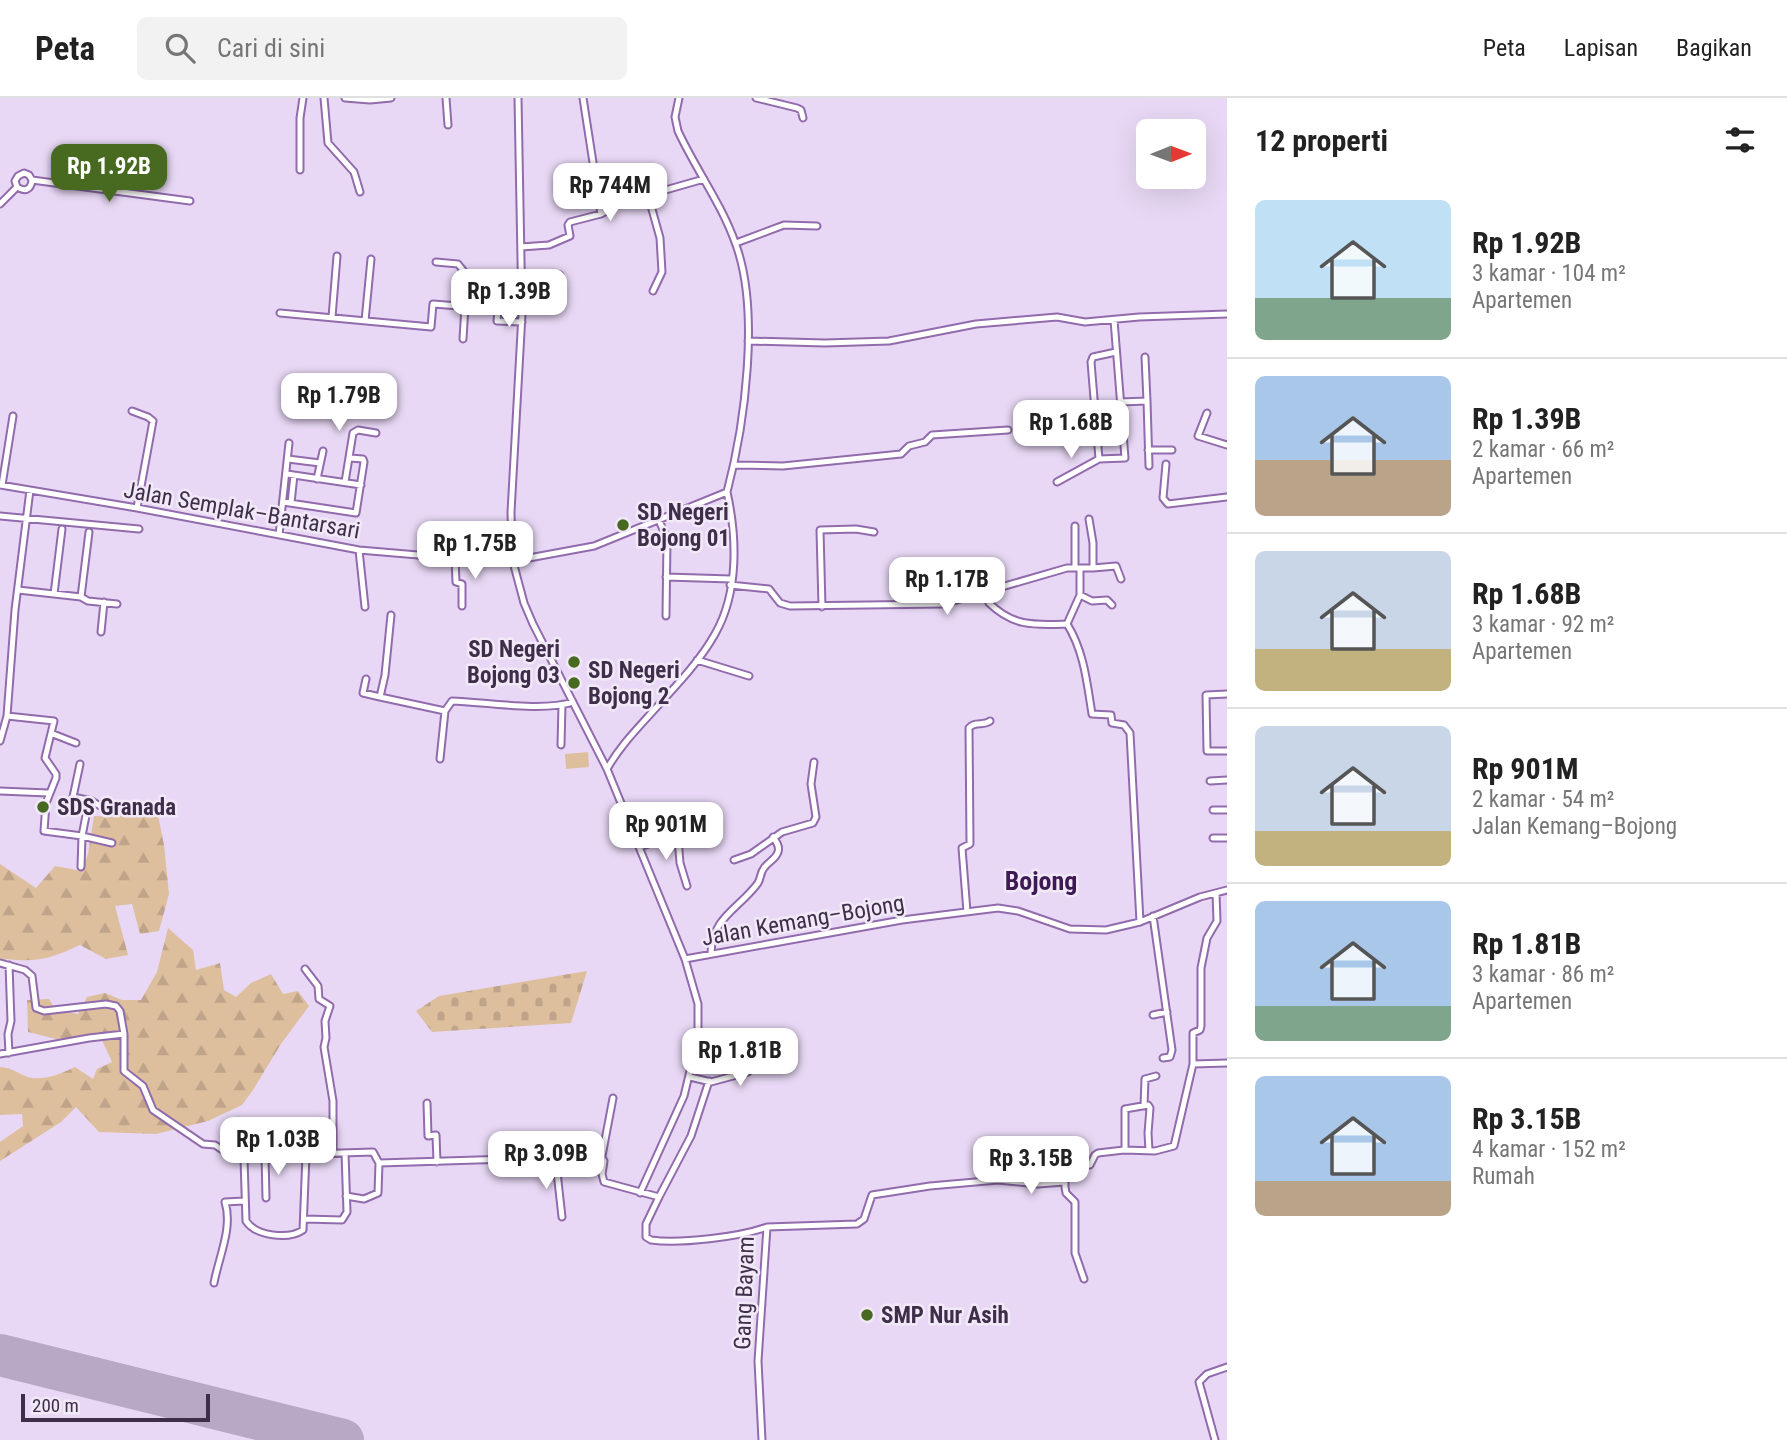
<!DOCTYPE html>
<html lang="id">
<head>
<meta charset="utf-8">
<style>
	body { margin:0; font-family:"Roboto Condensed",sans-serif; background:#f2f2f2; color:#222; height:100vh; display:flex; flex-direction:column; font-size:26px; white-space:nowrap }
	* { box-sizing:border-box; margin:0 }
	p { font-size:23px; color:#767676 }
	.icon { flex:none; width:38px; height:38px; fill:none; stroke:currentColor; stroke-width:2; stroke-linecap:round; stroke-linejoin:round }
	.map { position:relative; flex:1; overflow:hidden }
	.sheet { display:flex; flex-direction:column; background:#fff; width:560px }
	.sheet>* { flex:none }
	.needle { width:46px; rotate:89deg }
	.tools { position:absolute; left:1136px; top:21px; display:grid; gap:14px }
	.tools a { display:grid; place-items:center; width:70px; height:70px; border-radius:10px; background:#fff; box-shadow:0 7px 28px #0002; font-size:35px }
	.scale { position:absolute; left:21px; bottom:18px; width:189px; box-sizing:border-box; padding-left:7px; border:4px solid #3e2e4a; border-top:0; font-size:19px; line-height:24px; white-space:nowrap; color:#3e2e4a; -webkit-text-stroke:5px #f1e9f7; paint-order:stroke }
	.price { position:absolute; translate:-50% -60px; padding:0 16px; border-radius:14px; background:#fff; color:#222; font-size:23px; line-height:46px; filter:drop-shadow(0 2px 4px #0008) }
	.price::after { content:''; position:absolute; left:50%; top:42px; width:21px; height:16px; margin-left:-10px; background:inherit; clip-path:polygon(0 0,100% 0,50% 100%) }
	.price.selected { background:#486920; color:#fff }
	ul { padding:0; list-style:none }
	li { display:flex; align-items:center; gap:21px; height:175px; padding:0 28px }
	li+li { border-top:2px solid #e0e0e0 }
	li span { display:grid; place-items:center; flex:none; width:196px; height:140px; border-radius:10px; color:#555 }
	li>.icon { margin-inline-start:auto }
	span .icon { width:84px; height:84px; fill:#fffc; stroke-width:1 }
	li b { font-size:30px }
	h2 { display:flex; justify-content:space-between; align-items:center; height:84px; padding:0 28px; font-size:30px }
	header { display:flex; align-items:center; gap:42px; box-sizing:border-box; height:98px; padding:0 35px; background:#fff; border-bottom:2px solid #e0e0e0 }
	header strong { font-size:33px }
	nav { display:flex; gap:38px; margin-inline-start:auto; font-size:24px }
	.search { width:490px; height:63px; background:#f2f2f2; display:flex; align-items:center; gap:18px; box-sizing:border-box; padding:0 24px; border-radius:10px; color:#767676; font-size:26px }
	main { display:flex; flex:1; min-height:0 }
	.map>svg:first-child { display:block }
	.forest { fill:url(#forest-firs) }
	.cemetery { fill:url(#cemetery-stones) }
	.garden { fill:#ddbf9e }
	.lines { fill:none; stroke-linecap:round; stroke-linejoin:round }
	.runway { stroke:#b8a8c5; stroke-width:42 }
	.minor-casing { stroke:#916bac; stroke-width:9 }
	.minor { stroke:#fff; stroke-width:5 }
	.poi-dot { fill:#486920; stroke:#f1e9f7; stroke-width:2.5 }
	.labels { text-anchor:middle; stroke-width:5; stroke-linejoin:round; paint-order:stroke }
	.street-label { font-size:23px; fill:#3e2e4a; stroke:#f1e9f7 }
	.poi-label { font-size:23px; font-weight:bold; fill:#3e2e4a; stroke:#f1e9f7; text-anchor:start }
	.quarter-label { font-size:26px; font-weight:bold; fill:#3e1954; stroke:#f1e9f7 }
</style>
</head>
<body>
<header>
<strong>Peta</strong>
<div class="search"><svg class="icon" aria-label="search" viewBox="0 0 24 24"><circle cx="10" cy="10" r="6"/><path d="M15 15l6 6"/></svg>Cari di sini</div>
<nav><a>Peta</a><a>Lapisan</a><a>Bagikan</a></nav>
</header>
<main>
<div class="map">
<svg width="1227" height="1342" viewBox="0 0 1227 1342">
	<defs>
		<pattern id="forest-firs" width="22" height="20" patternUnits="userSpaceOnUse" patternTransform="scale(1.75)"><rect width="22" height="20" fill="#ddbf9e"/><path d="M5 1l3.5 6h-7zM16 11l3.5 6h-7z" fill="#bfa48a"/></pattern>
		<pattern id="cemetery-stones" width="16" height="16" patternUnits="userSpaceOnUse" patternTransform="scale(1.75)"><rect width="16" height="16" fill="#ddbf9e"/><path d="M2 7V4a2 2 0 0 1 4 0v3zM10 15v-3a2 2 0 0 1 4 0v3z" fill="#bfa48a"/></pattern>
	</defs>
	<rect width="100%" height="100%" fill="#e8d8f5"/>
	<path class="forest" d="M156,707L164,747L169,796L159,833L140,836L132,806L115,808L128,857L106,861L80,847C52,860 37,865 6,861L0,870V766L36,790L55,768L82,773L88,756L94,718L115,719L134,708Z
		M168,830L193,852L196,872L220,865L224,892L236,899L251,885L271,876L283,896L298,893L309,908L281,946L253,992L242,1007L208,1023L156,1036L99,1034L76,1009L61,1024L0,1063V1044L23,1028L22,1016L0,1017V969C13,969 20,978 32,980C47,982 62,975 75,969L93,981L97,971L112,964L100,938L56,941L28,934L27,902L49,901L55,911L78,916L87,899L105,895L122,902H141L157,874Z"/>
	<path class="cemetery" d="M587,873L571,925L432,934L416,913L439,898Z"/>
	<path class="garden" d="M588,654L589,669L566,671L565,656Z"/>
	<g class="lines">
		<path class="runway" d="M0,1257L343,1342"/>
		<g class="minor-casing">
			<path id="minor" d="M324,0L328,45L354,74L360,94
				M345,0L370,2L391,0
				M446,0L448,27
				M518,0L522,216L511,414L512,460L524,505L533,526L607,671L685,861L698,906V939L684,998L640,1095
				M583,0L601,116
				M756,0L797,10L801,12L803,20
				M300,72V20L303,0
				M32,82L190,103
				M648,97L660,140L662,174L653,193
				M0,106L17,89L15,83L18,78L24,75L29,77L32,82C31,92 25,94 17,89
				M736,145L784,127L817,128
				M521,149L549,147L570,138L568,127L570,124L601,116L620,105L704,81
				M436,164L458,166L466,176L521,179L560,177
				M280,215L431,229L433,206L498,211L497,223L522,224
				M332,219L337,158
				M1114,222L1125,360L1099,361L1091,264L1093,259L1116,254
				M365,223L371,161
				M463,241L465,208
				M748,243L825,245L889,243L976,226L1057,219L1085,224L1139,219L1227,216
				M1147,303L1149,368
				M1120,304L1147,303L1145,259
				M132,313L148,319L153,323L137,410
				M1207,315L1198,338L1227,347
				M1148,352H1172
				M288,361L320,365
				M1166,366L1163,400L1168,406L1227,399
				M734,367L783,368L901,356L909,348L925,344L932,337L1008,332
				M287,376L361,387
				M317,381L323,353
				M345,384L353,335L358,332L376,335
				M1057,384L1099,361
				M0,387L137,410L359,452L477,462L529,460L594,448L727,394C745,326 760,213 736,147C722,106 696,72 678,33L675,19L679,0
				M2,387L13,318
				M283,404L356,415L364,364L363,361L350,360
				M291,405L294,377
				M0,418L139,431
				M658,420L667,441L666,518
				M279,437L289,345
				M359,452L365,509
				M455,460L456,484L462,486V508
				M1075,469V428
				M1080,470V497L1067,526C1084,553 1087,585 1092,616L1111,617L1112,625L1124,627L1130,635L1140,824
				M1093,470L1116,468L1121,481
				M666,479L731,481
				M730,487L769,491L780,505L790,508L943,506L1067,470H1093V445L1089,421
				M18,492L81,499L89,434
				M986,492L989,505C1014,529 1034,527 1067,526
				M54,496L62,431
				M1080,497L1092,503L1107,502L1112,507
				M81,499L88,503L117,506
				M822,509L820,432L856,431L874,434
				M391,517L385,577L380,599L445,613L452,603C485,604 542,614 573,604
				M101,534L104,504
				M697,562L749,578
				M366,581L363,595L380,599
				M1227,596L1206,597L1207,653H1227
				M7,618L54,623L45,660L56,676V680L46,705L44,733L82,738L81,769
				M53,636L76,645
				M0,643L7,618L15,512L30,392
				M561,647L562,607
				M440,661L445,613
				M80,666L73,699L92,703L100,708L154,710
				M607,671C620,648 637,631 654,612C676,588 700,563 715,536C739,494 737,439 727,394
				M1210,683L1227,682
				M0,693L48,695
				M89,702L82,738L112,745
				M1213,712H1227
				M625,713L648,709L687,714
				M1213,740H1227
				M640,749L659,742L678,740L680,765L687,788
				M734,762L751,756L782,734L813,725L816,719L811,686L814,664
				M967,814L962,750L970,746L969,630C974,623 984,628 990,623
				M1153,818L1172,952L1170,959L1163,960
				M711,855C712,819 739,811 758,785C761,780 760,775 764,770C768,764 776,761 778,754C780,748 776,743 773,739
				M685,861L902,822L998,810L1018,813L1070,831L1106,832L1140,824L1200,799L1227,792
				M0,865L25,872L32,878L36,910L44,913L106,906L116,908L120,913L124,936
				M9,867L11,923L8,936L9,955
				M305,871L318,888L319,901L330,908L325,923L326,940L324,949L333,1003V1055
				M1153,917L1167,914
				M0,956L89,940L124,936V973L143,988L153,1012L203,1046L215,1047L224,1053L244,1058L373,1054L379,1065L538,1060L556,1065L572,1064L600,1057L604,1063L602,1076L604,1084L659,1099L691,1038L709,983
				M1193,966L1227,965
				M690,979L711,984L748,974L750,970L747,951
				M427,1005L428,1038L436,1037L437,1064
				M1144,1008L1145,981L1156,978
				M243,1030L246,1123C256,1138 288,1142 303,1132L306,1057
				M275,1034L278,1058
				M1125,1052V1011L1148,1007L1150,1010L1148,1035L1149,1053
				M265,1058L266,1100
				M602,1058L613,1000
				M556,1065L562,1119
				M998,1082V1049
				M346,1098L364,1101L378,1095L379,1065
				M659,1099L646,1126V1139L651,1142C680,1146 739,1139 767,1129L758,1263L762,1342
				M305,1121L342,1122L347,1114L345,1055
				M767,1129L857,1126L864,1121L872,1097L930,1088L998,1082L1038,1086L1064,1084
				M1084,1181L1075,1155V1104L1066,1095L1065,1089V1075L1069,1069L1090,1067L1095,1057L1098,1055L1124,1052L1155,1053L1174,1048L1193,966V935L1200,932L1201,928V870L1207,840L1217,823L1216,795
				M214,1185C219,1158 233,1130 225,1104L244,1103
				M1215,1342L1199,1284L1207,1276L1227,1269"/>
		</g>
		<use href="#minor" class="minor"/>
	</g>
	<g class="poi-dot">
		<circle cx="623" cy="427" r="7"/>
		<circle cx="574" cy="564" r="7"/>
		<circle cx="574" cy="585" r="7"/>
		<circle cx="43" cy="709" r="7"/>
		<circle cx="867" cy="1217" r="7"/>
	</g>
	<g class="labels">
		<g class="street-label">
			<text transform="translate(242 412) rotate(10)" y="8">Jalan Semplak–Bantarsari</text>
			<text transform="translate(803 822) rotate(-10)" y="8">Jalan Kemang–Bojong</text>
			<text transform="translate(744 1195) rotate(-88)" y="8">Gang Bayam</text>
		</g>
		<g class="poi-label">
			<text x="637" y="422">SD Negeri<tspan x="637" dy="26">Bojong 01</tspan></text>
			<text x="560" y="559" text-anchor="end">SD Negeri<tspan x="560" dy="26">Bojong 03</tspan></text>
			<text x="588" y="580">SD Negeri<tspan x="588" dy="26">Bojong 2</tspan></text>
			<text x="57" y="717">SDS Granada</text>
			<text x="881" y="1225">SMP Nur Asih</text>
		</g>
		<g class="quarter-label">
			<text x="1041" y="792">Bojong</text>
		</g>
	</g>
</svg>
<div class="tools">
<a><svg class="needle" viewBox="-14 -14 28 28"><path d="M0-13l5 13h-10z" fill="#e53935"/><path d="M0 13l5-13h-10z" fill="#767676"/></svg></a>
</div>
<div class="scale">200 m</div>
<b class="price selected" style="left:109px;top:106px">Rp 1.92B</b>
<b class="price" style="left:610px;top:125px">Rp 744M</b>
<b class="price" style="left:509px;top:231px">Rp 1.39B</b>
<b class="price" style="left:339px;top:335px">Rp 1.79B</b>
<b class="price" style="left:1071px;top:362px">Rp 1.68B</b>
<b class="price" style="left:475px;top:483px">Rp 1.75B</b>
<b class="price" style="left:947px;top:519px">Rp 1.17B</b>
<b class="price" style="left:666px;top:764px">Rp 901M</b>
<b class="price" style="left:740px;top:990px">Rp 1.81B</b>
<b class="price" style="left:278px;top:1079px">Rp 1.03B</b>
<b class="price" style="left:546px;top:1093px">Rp 3.09B</b>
<b class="price" style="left:1031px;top:1098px">Rp 3.15B</b>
</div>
<section class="sheet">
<h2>12 properti<svg class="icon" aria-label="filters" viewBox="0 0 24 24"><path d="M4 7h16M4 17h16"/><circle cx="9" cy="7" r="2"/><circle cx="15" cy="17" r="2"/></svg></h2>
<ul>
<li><span style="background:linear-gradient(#bfe0f5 70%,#7fa58c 0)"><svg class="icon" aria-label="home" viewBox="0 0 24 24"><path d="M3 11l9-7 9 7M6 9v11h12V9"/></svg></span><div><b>Rp 1.92B</b><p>3 kamar · 104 m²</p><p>Apartemen</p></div></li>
<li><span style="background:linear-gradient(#a9c7e8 60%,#b9a48a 0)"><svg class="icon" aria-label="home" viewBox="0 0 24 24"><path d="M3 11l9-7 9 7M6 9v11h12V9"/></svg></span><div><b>Rp 1.39B</b><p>2 kamar · 66 m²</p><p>Apartemen</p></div></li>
<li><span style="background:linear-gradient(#c9d6e8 70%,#c2b280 0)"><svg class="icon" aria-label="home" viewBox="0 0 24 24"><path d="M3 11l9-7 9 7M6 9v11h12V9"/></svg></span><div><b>Rp 1.68B</b><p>3 kamar · 92 m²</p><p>Apartemen</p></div></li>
<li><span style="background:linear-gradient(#c9d6e8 75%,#c2b280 0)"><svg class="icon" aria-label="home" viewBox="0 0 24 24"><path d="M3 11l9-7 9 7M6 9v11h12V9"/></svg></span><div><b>Rp 901M</b><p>2 kamar · 54 m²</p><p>Jalan Kemang–Bojong</p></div></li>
<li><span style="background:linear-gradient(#a9c7e8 75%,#7fa58c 0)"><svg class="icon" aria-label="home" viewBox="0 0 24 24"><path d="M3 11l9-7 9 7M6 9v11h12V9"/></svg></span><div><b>Rp 1.81B</b><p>3 kamar · 86 m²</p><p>Apartemen</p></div></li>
<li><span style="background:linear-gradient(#a9c7e8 75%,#b9a48a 0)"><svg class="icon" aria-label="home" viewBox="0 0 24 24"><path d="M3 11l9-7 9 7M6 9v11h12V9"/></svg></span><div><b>Rp 3.15B</b><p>4 kamar · 152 m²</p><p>Rumah</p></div></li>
</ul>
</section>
</main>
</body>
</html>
